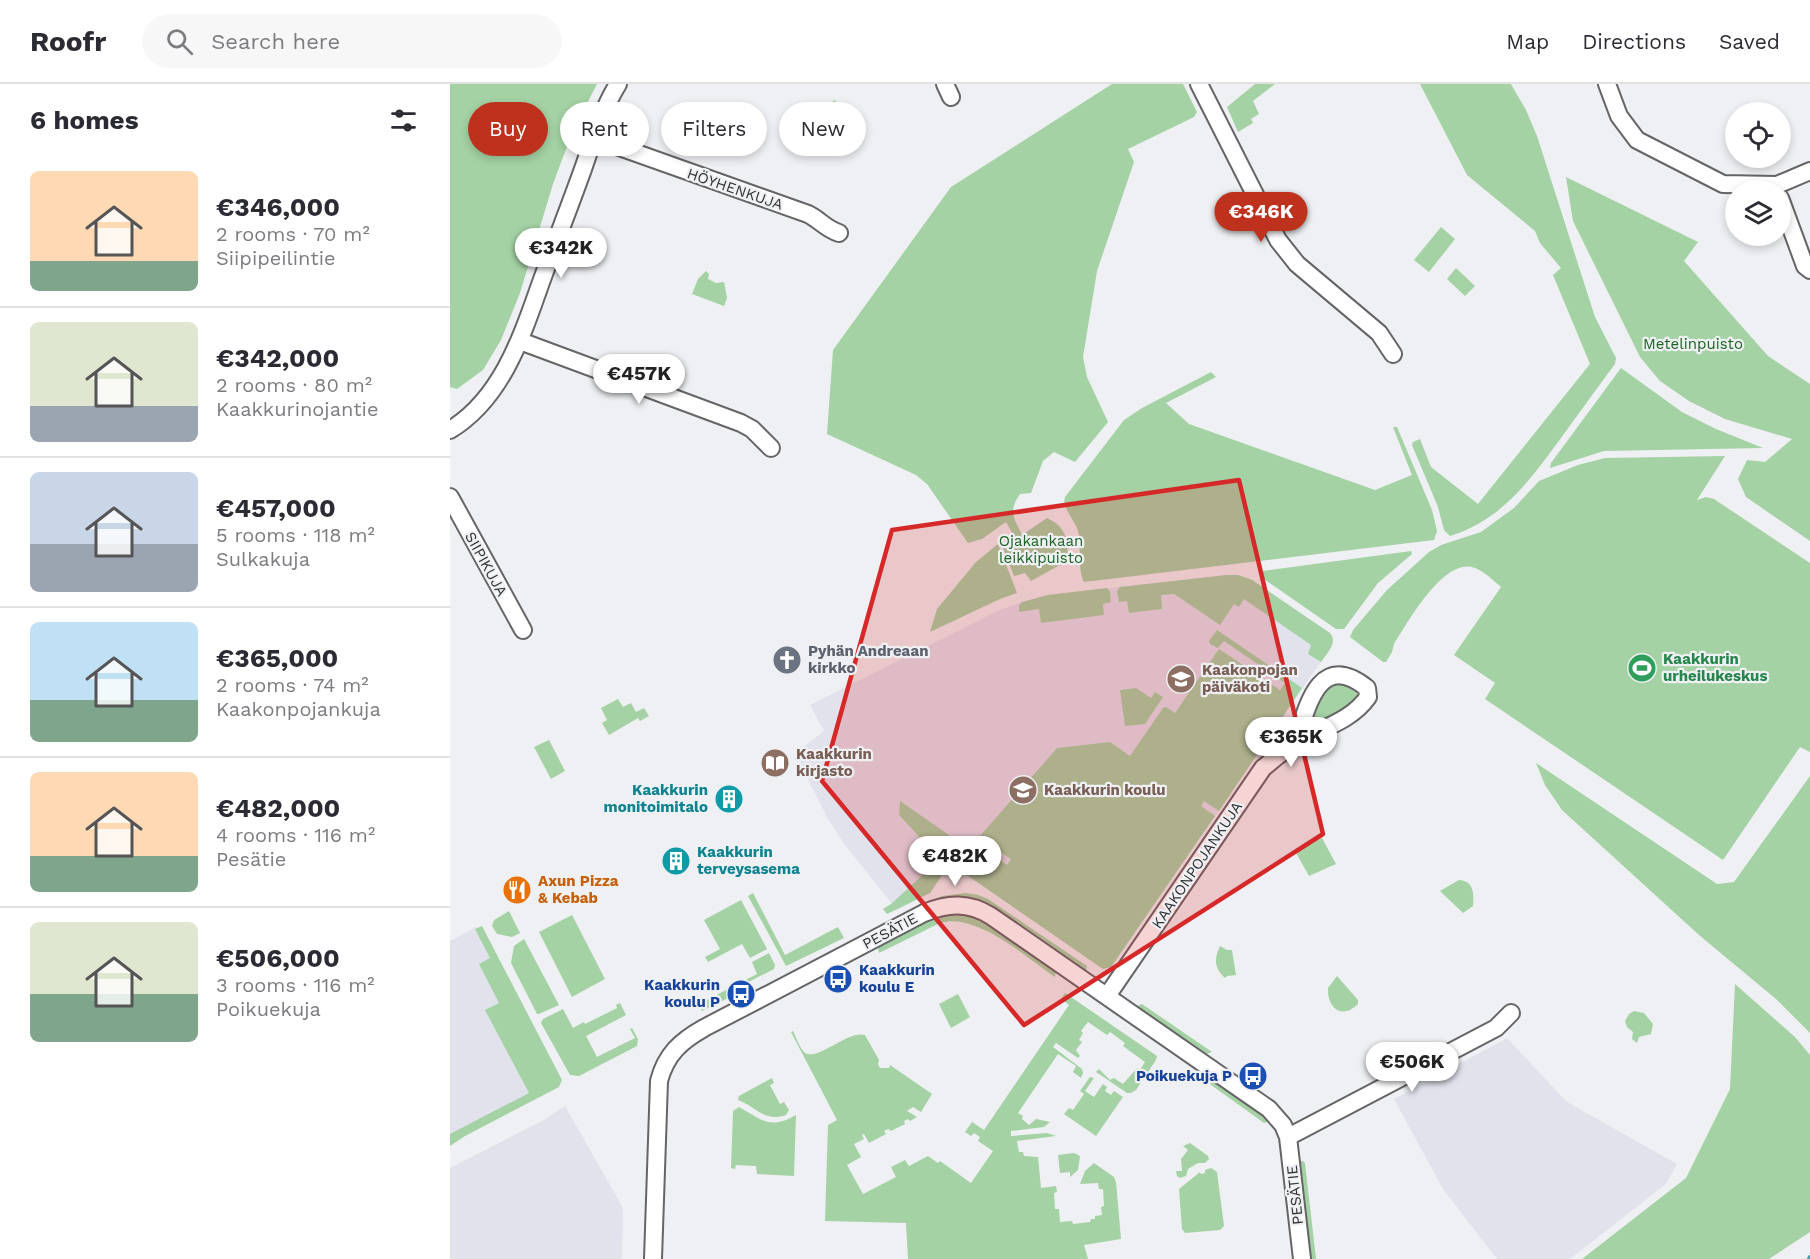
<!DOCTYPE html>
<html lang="en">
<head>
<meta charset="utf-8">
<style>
	body { margin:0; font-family:"Work Sans",sans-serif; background:#f7f7f7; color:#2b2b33; height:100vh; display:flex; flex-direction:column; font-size:22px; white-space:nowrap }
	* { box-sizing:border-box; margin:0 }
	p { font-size:20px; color:#7c7c81 }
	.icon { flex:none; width:33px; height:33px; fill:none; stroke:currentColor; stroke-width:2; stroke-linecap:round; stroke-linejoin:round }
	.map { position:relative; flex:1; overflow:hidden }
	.side { display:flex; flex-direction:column; background:#fff; width:450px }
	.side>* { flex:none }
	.guide { position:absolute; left:18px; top:18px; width:570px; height:54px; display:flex; gap:12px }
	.fabs { position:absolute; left:1275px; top:18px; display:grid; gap:12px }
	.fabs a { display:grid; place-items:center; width:66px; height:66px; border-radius:50%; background:#fff; box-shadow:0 3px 9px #0003; font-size:30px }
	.price { position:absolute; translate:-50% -51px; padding:0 14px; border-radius:21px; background:#fff; color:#222; font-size:20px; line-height:39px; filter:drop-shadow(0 2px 3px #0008) }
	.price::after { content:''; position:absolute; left:50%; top:36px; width:18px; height:14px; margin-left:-9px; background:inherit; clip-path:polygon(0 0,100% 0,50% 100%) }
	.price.active { background:#be321d; color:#fff }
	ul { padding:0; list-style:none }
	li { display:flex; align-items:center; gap:18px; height:150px; padding:0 30px }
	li+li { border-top:2px solid #e1e1e2 }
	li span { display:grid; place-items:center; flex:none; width:168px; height:120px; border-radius:9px; color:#555 }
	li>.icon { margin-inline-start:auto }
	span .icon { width:72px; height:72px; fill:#fffc; stroke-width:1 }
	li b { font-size:26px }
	h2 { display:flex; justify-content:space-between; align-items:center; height:72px; padding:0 30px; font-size:26px }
	.tag { padding:0 21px; border-radius:27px; background:#fff; box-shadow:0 3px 9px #0003; font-size:21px; line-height:54px }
	.tag.active { background:#be321d; color:#fff }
	header { display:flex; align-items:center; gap:36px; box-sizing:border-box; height:84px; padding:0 30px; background:#fff; border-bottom:2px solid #e1e1e2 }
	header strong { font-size:28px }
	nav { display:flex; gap:33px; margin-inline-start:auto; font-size:21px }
	.search { width:420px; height:54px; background:#f7f7f7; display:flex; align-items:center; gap:15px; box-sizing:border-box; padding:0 21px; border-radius:33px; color:#7c7c81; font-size:22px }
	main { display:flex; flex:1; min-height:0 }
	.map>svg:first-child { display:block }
	.built { fill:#e2e2ed }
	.green { fill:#a4d2a4 }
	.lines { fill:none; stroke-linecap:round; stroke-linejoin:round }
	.stream { stroke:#3aa0b8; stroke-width:4 }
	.minor-casing { stroke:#656568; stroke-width:20 }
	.minor { stroke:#fff; stroke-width:16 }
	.marked { fill:#d62828; fill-opacity:0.2; stroke:#d62828; stroke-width:4.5; stroke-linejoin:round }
	.labels { text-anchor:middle; stroke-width:4.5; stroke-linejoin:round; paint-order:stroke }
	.street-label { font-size:15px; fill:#323233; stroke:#eff0f3 }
	.park-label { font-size:15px; fill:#1b6422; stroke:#eff0f3 }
	.worship-label { font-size:15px; font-weight:bold; fill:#5b616d; stroke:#eff0f3; text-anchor:start }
	.leisure-label { font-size:15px; font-weight:bold; fill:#27864d; stroke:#eff0f3; text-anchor:start }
	.education-label { font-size:15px; font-weight:bold; fill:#785e54; stroke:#eff0f3; text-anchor:start }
	.culture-label { font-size:15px; font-weight:bold; fill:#0d838f; stroke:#eff0f3; text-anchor:end }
	.food-label { font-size:15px; font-weight:bold; fill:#c56008; stroke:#eff0f3; text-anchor:start }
	.transit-label { font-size:15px; font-weight:bold; fill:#164399; stroke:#eff0f3; text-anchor:end }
</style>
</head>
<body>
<header>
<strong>Roofr</strong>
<div class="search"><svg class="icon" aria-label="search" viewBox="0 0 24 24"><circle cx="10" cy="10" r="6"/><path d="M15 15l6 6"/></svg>Search here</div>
<nav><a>Map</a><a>Directions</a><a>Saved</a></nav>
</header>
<main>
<section class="side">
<h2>6 homes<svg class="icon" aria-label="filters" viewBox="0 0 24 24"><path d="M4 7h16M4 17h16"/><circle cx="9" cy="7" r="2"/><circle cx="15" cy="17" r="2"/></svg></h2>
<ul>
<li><span style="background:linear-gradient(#ffd9b3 75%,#7fa58c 0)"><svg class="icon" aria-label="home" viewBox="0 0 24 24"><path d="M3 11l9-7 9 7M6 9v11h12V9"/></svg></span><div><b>€346,000</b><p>2 rooms · 70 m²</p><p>Siipipeilintie</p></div></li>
<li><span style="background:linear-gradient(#dfe7d0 70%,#9aa5b1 0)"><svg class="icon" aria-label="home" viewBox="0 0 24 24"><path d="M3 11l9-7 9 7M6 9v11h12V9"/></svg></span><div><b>€342,000</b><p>2 rooms · 80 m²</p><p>Kaakkurinojantie</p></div></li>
<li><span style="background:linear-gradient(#c9d6e8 60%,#9aa5b1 0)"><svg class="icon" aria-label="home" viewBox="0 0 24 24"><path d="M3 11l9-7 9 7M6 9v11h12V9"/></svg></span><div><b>€457,000</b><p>5 rooms · 118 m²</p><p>Sulkakuja</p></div></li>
<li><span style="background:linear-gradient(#bfe0f5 65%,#7fa58c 0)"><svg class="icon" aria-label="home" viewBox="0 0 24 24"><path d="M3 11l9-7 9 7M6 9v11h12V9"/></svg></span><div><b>€365,000</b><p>2 rooms · 74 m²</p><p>Kaakonpojankuja</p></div></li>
<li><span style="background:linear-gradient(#ffd9b3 70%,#7fa58c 0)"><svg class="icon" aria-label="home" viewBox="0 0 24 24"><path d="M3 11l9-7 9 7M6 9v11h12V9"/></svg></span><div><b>€482,000</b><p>4 rooms · 116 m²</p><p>Pesätie</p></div></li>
<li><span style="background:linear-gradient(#dfe7d0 60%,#7fa58c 0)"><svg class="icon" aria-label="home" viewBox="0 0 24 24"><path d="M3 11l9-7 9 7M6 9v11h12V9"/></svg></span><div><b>€506,000</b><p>3 rooms · 116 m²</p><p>Poikuekuja</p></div></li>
</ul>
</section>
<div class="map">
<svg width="1360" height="1175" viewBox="0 0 1360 1175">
	<rect width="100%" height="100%" fill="#eff0f3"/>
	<path class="built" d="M777,491H788L802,496L880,549L883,554V560L661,883L653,885L511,787L510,783L513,777L505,772L480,809L447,826L395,761L378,735L352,684L346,669L374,647L360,621L547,527L572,518L598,511Z
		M26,843L106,997L0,1052V857Z
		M1057,954L1117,1018L1227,1080L1216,1100L1120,1175H1047L993,1105L944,1015Z
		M115,1022L173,1124L172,1175H0V1084L92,1037Z"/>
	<path class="green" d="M0,0H147L122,49L103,100L70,209L51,256L33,286L7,305L0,303Z
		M662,0H733L747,28L744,33L678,65L684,78L647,187L633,273L637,293L658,338L625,378L604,368L593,377L581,409L570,410C558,427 564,434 572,451L597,434C618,444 616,455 619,476L581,497L575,489L564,492L552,461L564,452L556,438L532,455L518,459L477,400L466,391L377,350L383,266L501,103Z
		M805,0H825L803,17L809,30L801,35L803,39L788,48L777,23Z
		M970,0H1061L1062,2L1076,26L1087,52L1145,233L1166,274L1165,280C1147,304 1129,329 1111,354C1080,396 1052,436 1000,452L994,446L988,423L962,361L963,358L970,355L981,383L1028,420L1140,280L1103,191L1111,184L1090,159L1085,147L1017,91Z
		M384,16L396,25L393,30L390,28L384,37L386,39L373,57L360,49Z
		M1116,93L1248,158L1234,177L1318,272L1360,300V457L1296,413L1288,395L1297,376L1315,378L1342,355L1275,335L1239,317L1210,297L1190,273L1123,137Z
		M991,143L1005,155L979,188L964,176Z
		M1006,184L1025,202L1015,212L997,195Z
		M256,187L259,190L258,195L266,199L274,198L277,214L274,222L242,210L248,195Z
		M1171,284L1232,328L1266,345L1313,364L1154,367L1100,384L1101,379Z
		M761,288L766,293L716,319L739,340L925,406L962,391L943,343H947L982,426L987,447L984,456L634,498C627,484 632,463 628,447C625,436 611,423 615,413L674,336L692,324Z
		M1275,372L1247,416L1256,413L1264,415L1360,479V668L1350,663L1273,776L1035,615L1045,599L1004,571L1051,503C1044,497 1034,487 1025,484C994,472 957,540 944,560L942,568L936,578H933L900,553L903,546L937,506L979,468L991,461L1031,448L1064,424L1089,397L1128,381L1155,374Z
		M548,460L567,509L550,515L480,548L487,525L526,478Z
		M961,467L962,470L928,499L894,545H886L811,493L812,487Z
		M777,491H788L802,496L880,549C888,559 877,569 871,578L858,570L861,561L794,515L789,523L784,520L770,541L724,510L711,511L712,525L679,529L677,517L669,518L667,507L670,503Z
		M657,504L660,508L661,518L653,520L654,531L591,539L589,525L569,528V521L572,518L598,511Z
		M767,546L852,604L769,727L754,717L751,722L765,732L661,883L653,885L511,787L510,783L526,760L557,781L561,775L530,755V752L607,664L660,658L680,672L713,624L716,623L725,629L769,565L830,606L835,599L774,557L768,564L760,560L759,557Z
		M885,597L905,604L909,615L894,627L864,641L859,638L862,625Z
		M686,604L701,614L705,608L713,613L695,640L675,642L670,606Z
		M168,615L173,623L181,619L186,628L194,624L199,632L190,637L188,634L159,651L152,639L157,636L151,624Z
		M99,656L115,687L101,695L84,663Z
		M1086,679L1267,800L1284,798L1360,692V949L1326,915L1249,851L1112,726L1095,701Z
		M450,717L499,751L507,769L480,809L437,830L433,825L441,820L490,775L449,731Z
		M872,754L886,780L859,792L845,767Z
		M1009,796C1024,797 1024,810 1023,822L1013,829L990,807Z
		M303,809L335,871L388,843L394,854L336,882L298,812Z
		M516,809L528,811L538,815L637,882L636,889L534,820L486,815L492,812Z
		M291,816L317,865L300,874L292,860L258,878L255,873L270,865L254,836Z
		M59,827L70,849L62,853L47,850L42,842L44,836Z
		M505,829L519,830L537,839L606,886L605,893C576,873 526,828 490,839L429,869L428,865L431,861L487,832Z
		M122,831L155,895L122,913L89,848Z
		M32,842L112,996L109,1003L15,1052L0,1062V1050L79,1009L35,926L49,919L29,880L40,874L25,845Z
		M74,855L109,921L89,930H87L61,879L64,862Z
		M770,862L777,866H782L786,891L777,892L775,894C764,884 764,875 770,862Z
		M319,869L325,881L324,885L279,908L280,913L252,927L244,912L247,911L251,919L307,890L302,878Z
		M887,892L908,916V920C892,936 877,924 878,904Z
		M1285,900L1345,953L1360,971V1148L1319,1175H1132L1236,1094L1280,1005Z
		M615,909L707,972L706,976L686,1006L681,1009H677L646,988L649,985L660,996L664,994L673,1000L687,984L690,986L695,978L673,962L675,959L660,948L657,951L638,938L631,947L633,949L629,956L632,958L626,966L630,972L628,974L606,959L603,963L632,985L633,989L631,994L623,988L626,982L608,970L568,1029L573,1032L572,1035L579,1041L586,1035L600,1038L594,1043L561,1047V1052L597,1049L606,1052L567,1057L569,1068H573L574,1072L588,1073L591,1104L606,1102L607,1108L604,1109L605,1125H609L610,1138L622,1137L623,1140L640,1138L641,1135H645V1132L652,1131L651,1123L654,1122L653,1105H649L648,1099L630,1100L635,1087L644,1079L664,1093L666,1098L671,1155L634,1161L638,1175H458L456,1139L375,1137L378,1041L387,1036L341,948L343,947C346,953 350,965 355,969C368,977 398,946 415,951L429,976L428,980L430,984H439L440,981L482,1010L471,1028L463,1023L457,1027L467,1033L460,1037L458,1035L454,1037L455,1040L441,1047L438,1045L434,1047L436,1050L419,1059L414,1050L412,1051L414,1055L404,1060L411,1073L397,1081L413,1110L446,1093L441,1083L455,1076L459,1082L478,1072L488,1079L490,1077L521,1099L543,1067L528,1057L530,1053L524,1049L521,1052L515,1048L522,1038L534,1046L619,921L611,915Z
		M508,910L520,933L501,944L489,920Z
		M170,919L176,931L136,952L147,973L185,954L180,945L182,944L188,955L187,962L129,992L120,991L91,939L93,935L113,925L123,944L134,938L135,940L167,924L166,921Z
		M692,920L762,968L754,971L685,923Z
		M1184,927L1194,929L1203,940L1201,950L1189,953L1187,959L1182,955L1183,948L1177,943L1175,937L1179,930Z
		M755,988L809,1025L820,1037L814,1039L746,990Z
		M640,993L644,994L635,1007L644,1013L653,1000L657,1003L655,1007L661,1011L664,1007L673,1013L646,1052L614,1030L619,1024L623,1026L634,1010L630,1007Z
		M322,994L324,999L320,1001L330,1020L334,1018L339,1026L336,1031C315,1039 305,1022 288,1016L289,1012Z
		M289,1023C312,1036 320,1046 346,1031L344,1092L307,1090L306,1082L286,1081L285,1085L281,1084L283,1027Z
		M740,1059L758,1072L759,1075L755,1079H748L738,1085L736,1092L730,1094L727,1092L726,1087H732L731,1075L738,1066L733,1062Z
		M624,1069L630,1072L628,1086L620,1093V1088L610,1089L608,1071Z
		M849,1077H853L855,1079L866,1175H859Z
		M761,1084L767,1088L774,1142L770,1146L735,1149L732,1145L729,1105L750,1088L751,1090L755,1089V1086Z"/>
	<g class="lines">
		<path class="stream" d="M1359,1175L1360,1173"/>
		<g class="minor-casing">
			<path id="minor" d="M495,0L501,13
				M749,0L828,156L847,180L929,249L943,270
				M1157,0L1169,32L1187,56L1273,100L1327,101L1360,87
				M144,54L358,130C370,136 376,145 389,149
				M1330,114L1355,182L1360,186
				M70,257L291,339L302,345L321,364
				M0,346C51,315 71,255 90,201C104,162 119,124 133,85C143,56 152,26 168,0
				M0,413L73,546
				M657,912L813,684C824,675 835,665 847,658C872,644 901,637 918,613L917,604C869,566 857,622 846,659
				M838,1053L1046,944L1061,929
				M203,1175L209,997C216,970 231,957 254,944L474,829C498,819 519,818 541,832L819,1025L833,1041L838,1053L852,1175"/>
		</g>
		<use href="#minor" class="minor"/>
	</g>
	<path class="marked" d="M789,396L873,750L574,941L372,697L442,446Z"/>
	<defs>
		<g id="church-disc" transform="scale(1.5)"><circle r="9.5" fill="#6b7280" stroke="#eff0f3"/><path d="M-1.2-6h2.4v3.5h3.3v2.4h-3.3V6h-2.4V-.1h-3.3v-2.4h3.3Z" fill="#fff"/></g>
		<g id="stadium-disc" transform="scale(1.5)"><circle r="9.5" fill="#2e9e5b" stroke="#eff0f3"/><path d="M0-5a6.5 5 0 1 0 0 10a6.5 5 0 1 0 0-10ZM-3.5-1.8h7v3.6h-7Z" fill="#fff"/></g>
		<g id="school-disc" transform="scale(1.5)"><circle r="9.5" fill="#8d6e63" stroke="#eff0f3"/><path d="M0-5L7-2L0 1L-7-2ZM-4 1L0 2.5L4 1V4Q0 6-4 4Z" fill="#fff"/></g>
		<g id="library-disc" transform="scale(1.5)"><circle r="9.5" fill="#8d6e63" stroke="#eff0f3"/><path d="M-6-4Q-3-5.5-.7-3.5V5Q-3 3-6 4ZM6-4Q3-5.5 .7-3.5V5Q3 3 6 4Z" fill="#fff"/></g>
		<g id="building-disc" transform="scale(1.5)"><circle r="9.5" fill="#0f9aa8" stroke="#eff0f3"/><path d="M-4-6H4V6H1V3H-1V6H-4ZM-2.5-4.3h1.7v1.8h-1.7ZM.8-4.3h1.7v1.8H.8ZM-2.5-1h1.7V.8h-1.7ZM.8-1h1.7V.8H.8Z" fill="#fff"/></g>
		<g id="restaurant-disc" transform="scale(1.5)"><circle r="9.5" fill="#e8710a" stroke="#eff0f3"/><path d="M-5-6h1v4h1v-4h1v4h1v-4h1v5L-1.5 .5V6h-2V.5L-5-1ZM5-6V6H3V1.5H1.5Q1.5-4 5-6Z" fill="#fff"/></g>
		<g id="bus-disc" transform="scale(1.5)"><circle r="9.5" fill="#1a4fb4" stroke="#eff0f3"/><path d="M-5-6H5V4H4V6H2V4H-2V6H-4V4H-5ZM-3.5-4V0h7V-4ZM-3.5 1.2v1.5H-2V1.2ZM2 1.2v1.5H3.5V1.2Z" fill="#fff"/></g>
	</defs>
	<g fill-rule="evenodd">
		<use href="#church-disc" x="337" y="576"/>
		<use href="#stadium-disc" x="1192" y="584"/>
		<use href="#school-disc" x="731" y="595"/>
		<use href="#library-disc" x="325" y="679"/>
		<use href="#school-disc" x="573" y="706"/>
		<use href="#building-disc" x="279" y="715"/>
		<use href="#building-disc" x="226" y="777"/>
		<use href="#restaurant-disc" x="67" y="806"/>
		<use href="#bus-disc" x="388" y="895"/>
		<use href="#bus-disc" x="291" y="910"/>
		<use href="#bus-disc" x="803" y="992"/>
	</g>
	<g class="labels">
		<g class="street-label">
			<text transform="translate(285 105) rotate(19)" y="5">HÖYHENKUJA</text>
			<text transform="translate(36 480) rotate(61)" y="5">SIIPIKUJA</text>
			<text transform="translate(747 781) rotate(-56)" y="5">KAAKONPOJANKUJA</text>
			<text transform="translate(440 847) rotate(-28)" y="5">PESÄTIE</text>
			<text transform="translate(845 1111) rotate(-96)" y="5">PESÄTIE</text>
		</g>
		<g class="park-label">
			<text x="1243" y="265">Metelinpuisto</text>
			<text x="591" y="462">Ojakankaan<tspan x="591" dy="17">leikkipuisto</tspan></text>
		</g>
		<g class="worship-label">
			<text x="358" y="572">Pyhän Andreaan<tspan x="358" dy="17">kirkko</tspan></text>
		</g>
		<g class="leisure-label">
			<text x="1213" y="580">Kaakkurin<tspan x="1213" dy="17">urheilukeskus</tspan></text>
		</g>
		<g class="education-label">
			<text x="752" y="591">Kaakonpojan<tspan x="752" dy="17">päiväkoti</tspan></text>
			<text x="346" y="675">Kaakkurin<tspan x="346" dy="17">kirjasto</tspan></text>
			<text x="594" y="711">Kaakkurin koulu</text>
		</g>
		<g class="culture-label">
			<text x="258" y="711">Kaakkurin<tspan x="258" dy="17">monitoimitalo</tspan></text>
			<text x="247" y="773" text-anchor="start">Kaakkurin<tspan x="247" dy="17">terveysasema</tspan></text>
		</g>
		<g class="food-label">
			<text x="88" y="802">Axun Pizza<tspan x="88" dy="17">&amp; Kebab</tspan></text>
		</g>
		<g class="transit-label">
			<text x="409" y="891" text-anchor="start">Kaakkurin<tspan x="409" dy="17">koulu E</tspan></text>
			<text x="270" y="906">Kaakkurin<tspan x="270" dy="17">koulu P</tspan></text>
			<text x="782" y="997">Poikuekuja P</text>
		</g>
	</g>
</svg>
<div class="fabs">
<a><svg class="icon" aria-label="locate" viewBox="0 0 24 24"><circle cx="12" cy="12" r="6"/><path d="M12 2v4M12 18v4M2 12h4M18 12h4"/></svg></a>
<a><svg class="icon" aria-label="layers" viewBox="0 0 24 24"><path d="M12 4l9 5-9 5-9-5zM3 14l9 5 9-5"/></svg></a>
</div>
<b class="price active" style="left:811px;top:159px">€346K</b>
<b class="price" style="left:111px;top:195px">€342K</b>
<b class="price" style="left:189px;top:321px">€457K</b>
<b class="price" style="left:841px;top:684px">€365K</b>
<b class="price" style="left:505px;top:803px">€482K</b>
<b class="price" style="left:962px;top:1009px">€506K</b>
<div class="guide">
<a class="tag active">Buy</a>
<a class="tag">Rent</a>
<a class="tag">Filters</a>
<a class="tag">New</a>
</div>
</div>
</main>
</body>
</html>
